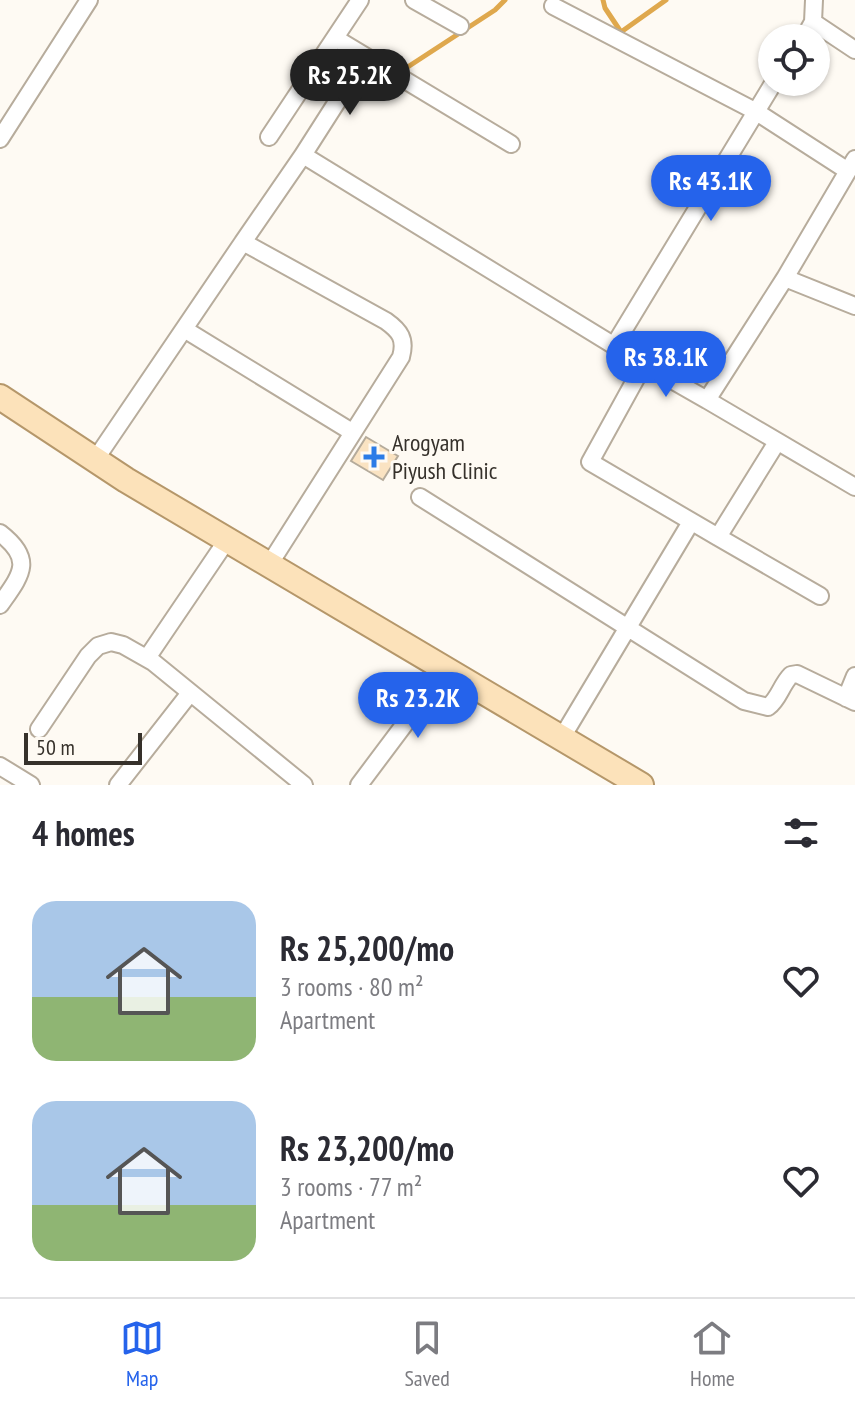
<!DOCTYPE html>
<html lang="en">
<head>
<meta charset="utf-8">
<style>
	body { margin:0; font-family:"PT Sans Narrow",sans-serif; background:#f2f2f3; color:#2b2b33; height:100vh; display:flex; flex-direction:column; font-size:30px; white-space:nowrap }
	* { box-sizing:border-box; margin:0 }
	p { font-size:26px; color:#7c7c81 }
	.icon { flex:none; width:44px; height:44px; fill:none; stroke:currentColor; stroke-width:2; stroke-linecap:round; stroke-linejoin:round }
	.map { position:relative; height:785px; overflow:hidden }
	.panel { display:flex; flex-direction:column; background:#fff; flex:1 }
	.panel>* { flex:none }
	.controls { position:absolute; left:758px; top:24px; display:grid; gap:16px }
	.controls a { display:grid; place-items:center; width:72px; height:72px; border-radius:50%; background:#fff; box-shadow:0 2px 6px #0004; font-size:40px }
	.scale { position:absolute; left:24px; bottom:20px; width:118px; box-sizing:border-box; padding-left:8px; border:4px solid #36312b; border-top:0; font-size:22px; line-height:28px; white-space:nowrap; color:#36312b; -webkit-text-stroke:6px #fefaf3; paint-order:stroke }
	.price { position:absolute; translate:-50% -68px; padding:0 18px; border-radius:28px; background:#2563eb; color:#fff; font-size:26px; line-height:52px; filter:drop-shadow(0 2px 4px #0008) }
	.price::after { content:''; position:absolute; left:50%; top:48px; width:24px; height:18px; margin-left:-12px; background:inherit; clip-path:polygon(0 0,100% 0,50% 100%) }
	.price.selected { background:#222; color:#fff }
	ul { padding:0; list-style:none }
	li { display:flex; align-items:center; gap:24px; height:200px; padding:0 32px }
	li span { display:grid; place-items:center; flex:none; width:224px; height:160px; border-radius:24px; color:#555 }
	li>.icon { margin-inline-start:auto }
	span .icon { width:96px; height:96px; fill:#fffc; stroke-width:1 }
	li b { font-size:34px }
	h2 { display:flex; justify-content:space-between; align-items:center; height:96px; padding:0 32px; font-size:34px }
	.dock { display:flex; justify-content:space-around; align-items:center; height:112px; border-top:2px solid #e1e1e2; background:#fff; font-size:22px; color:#7c7c81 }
	.dock a { display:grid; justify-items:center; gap:4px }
	.dock .selected { color:#2563eb }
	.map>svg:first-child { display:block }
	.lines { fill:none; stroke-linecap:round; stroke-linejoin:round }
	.stream { stroke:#dfa84d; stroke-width:5 }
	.building { fill:#fae3c2; stroke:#b5ab9b; stroke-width:2 }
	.minor-casing { stroke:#b7ac9c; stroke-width:20 }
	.primary-casing { stroke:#b5976a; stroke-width:28 }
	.minor { stroke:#fff; stroke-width:16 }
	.primary { stroke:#fce2ba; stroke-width:24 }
	.poi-dot { fill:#2c7ce7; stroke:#fefaf3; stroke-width:3 }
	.labels { text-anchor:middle; stroke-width:6; stroke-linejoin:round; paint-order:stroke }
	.poi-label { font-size:24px; fill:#36312b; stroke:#fefaf3; text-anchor:start }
</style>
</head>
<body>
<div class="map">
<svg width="855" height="785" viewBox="0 0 855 785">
	<rect width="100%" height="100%" fill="#fefaf3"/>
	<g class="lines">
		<path class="stream" d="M603,0L605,8L621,32L666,0
			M400,72L495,10L505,0"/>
	</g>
	<path class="building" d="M366,437L398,456L383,480L351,461Z"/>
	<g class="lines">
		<g class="minor-casing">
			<path id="minor" d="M414,0L460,26
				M553,6L755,111L848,171
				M813,22L814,0
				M335,38L511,144
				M804,38L813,22L855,50
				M269,137L360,0
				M0,139L89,0
				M303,155L365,58
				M855,159L785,278L707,400L855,487
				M785,278L855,306
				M184,329L352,432
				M615,344L774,82
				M644,364L707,400
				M95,460L243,242
				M420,497L744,701L768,707C779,699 781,685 791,675L797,674L855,702
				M0,533C35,560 21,575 0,605
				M718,537L820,596
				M269,565L401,357C406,339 400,331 386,321L243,242L303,155L644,364L590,462L718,537L777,442
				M147,658L227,540
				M846,698L855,676
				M39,729L88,656L98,646L111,642L123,645L153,662L304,785
				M561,739L691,522
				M0,766L31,785
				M118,785L190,693
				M359,785L446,669"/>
		</g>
		<g class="primary-casing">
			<path id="primary" d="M0,397L126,480L641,785"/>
		</g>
		<use href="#minor" class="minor"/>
		<use href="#primary" class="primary"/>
	</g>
	<path class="poi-dot" d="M370 445h8v8h8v8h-8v8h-8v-8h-8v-8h8z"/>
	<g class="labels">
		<g class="poi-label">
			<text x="392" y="451">Arogyam<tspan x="392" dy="28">Piyush Clinic</tspan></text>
		</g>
	</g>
</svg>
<div class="controls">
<a><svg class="icon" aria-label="locate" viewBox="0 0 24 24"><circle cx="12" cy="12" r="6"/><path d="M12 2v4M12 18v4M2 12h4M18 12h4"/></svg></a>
</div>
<div class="scale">50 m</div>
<b class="price selected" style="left:350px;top:117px">Rs 25.2K</b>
<b class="price" style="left:711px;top:223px">Rs 43.1K</b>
<b class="price" style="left:666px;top:399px">Rs 38.1K</b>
<b class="price" style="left:418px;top:740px">Rs 23.2K</b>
</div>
<section class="panel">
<h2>4 homes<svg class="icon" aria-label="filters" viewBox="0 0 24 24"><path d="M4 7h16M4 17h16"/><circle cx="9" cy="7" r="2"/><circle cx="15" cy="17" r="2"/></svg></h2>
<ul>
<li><span style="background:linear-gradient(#a9c7e8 60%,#8fb573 0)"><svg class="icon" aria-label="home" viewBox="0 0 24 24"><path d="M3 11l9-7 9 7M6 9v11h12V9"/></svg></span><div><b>Rs 25,200/mo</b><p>3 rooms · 80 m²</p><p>Apartment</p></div><svg class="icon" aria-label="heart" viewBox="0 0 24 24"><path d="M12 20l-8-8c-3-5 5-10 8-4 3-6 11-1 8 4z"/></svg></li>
<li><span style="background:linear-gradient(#a9c7e8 65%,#8fb573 0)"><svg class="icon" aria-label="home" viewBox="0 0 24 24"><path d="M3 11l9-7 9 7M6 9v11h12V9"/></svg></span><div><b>Rs 23,200/mo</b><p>3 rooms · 77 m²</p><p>Apartment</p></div><svg class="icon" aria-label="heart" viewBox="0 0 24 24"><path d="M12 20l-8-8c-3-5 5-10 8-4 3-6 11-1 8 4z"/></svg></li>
</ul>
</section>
<nav class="dock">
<a class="selected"><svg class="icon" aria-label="map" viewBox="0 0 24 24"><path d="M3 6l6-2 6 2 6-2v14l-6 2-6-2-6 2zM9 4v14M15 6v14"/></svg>Map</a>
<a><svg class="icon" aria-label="saved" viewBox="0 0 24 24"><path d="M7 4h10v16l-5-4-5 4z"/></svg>Saved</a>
<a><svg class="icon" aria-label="home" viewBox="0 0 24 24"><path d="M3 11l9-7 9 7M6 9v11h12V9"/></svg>Home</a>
</nav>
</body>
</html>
